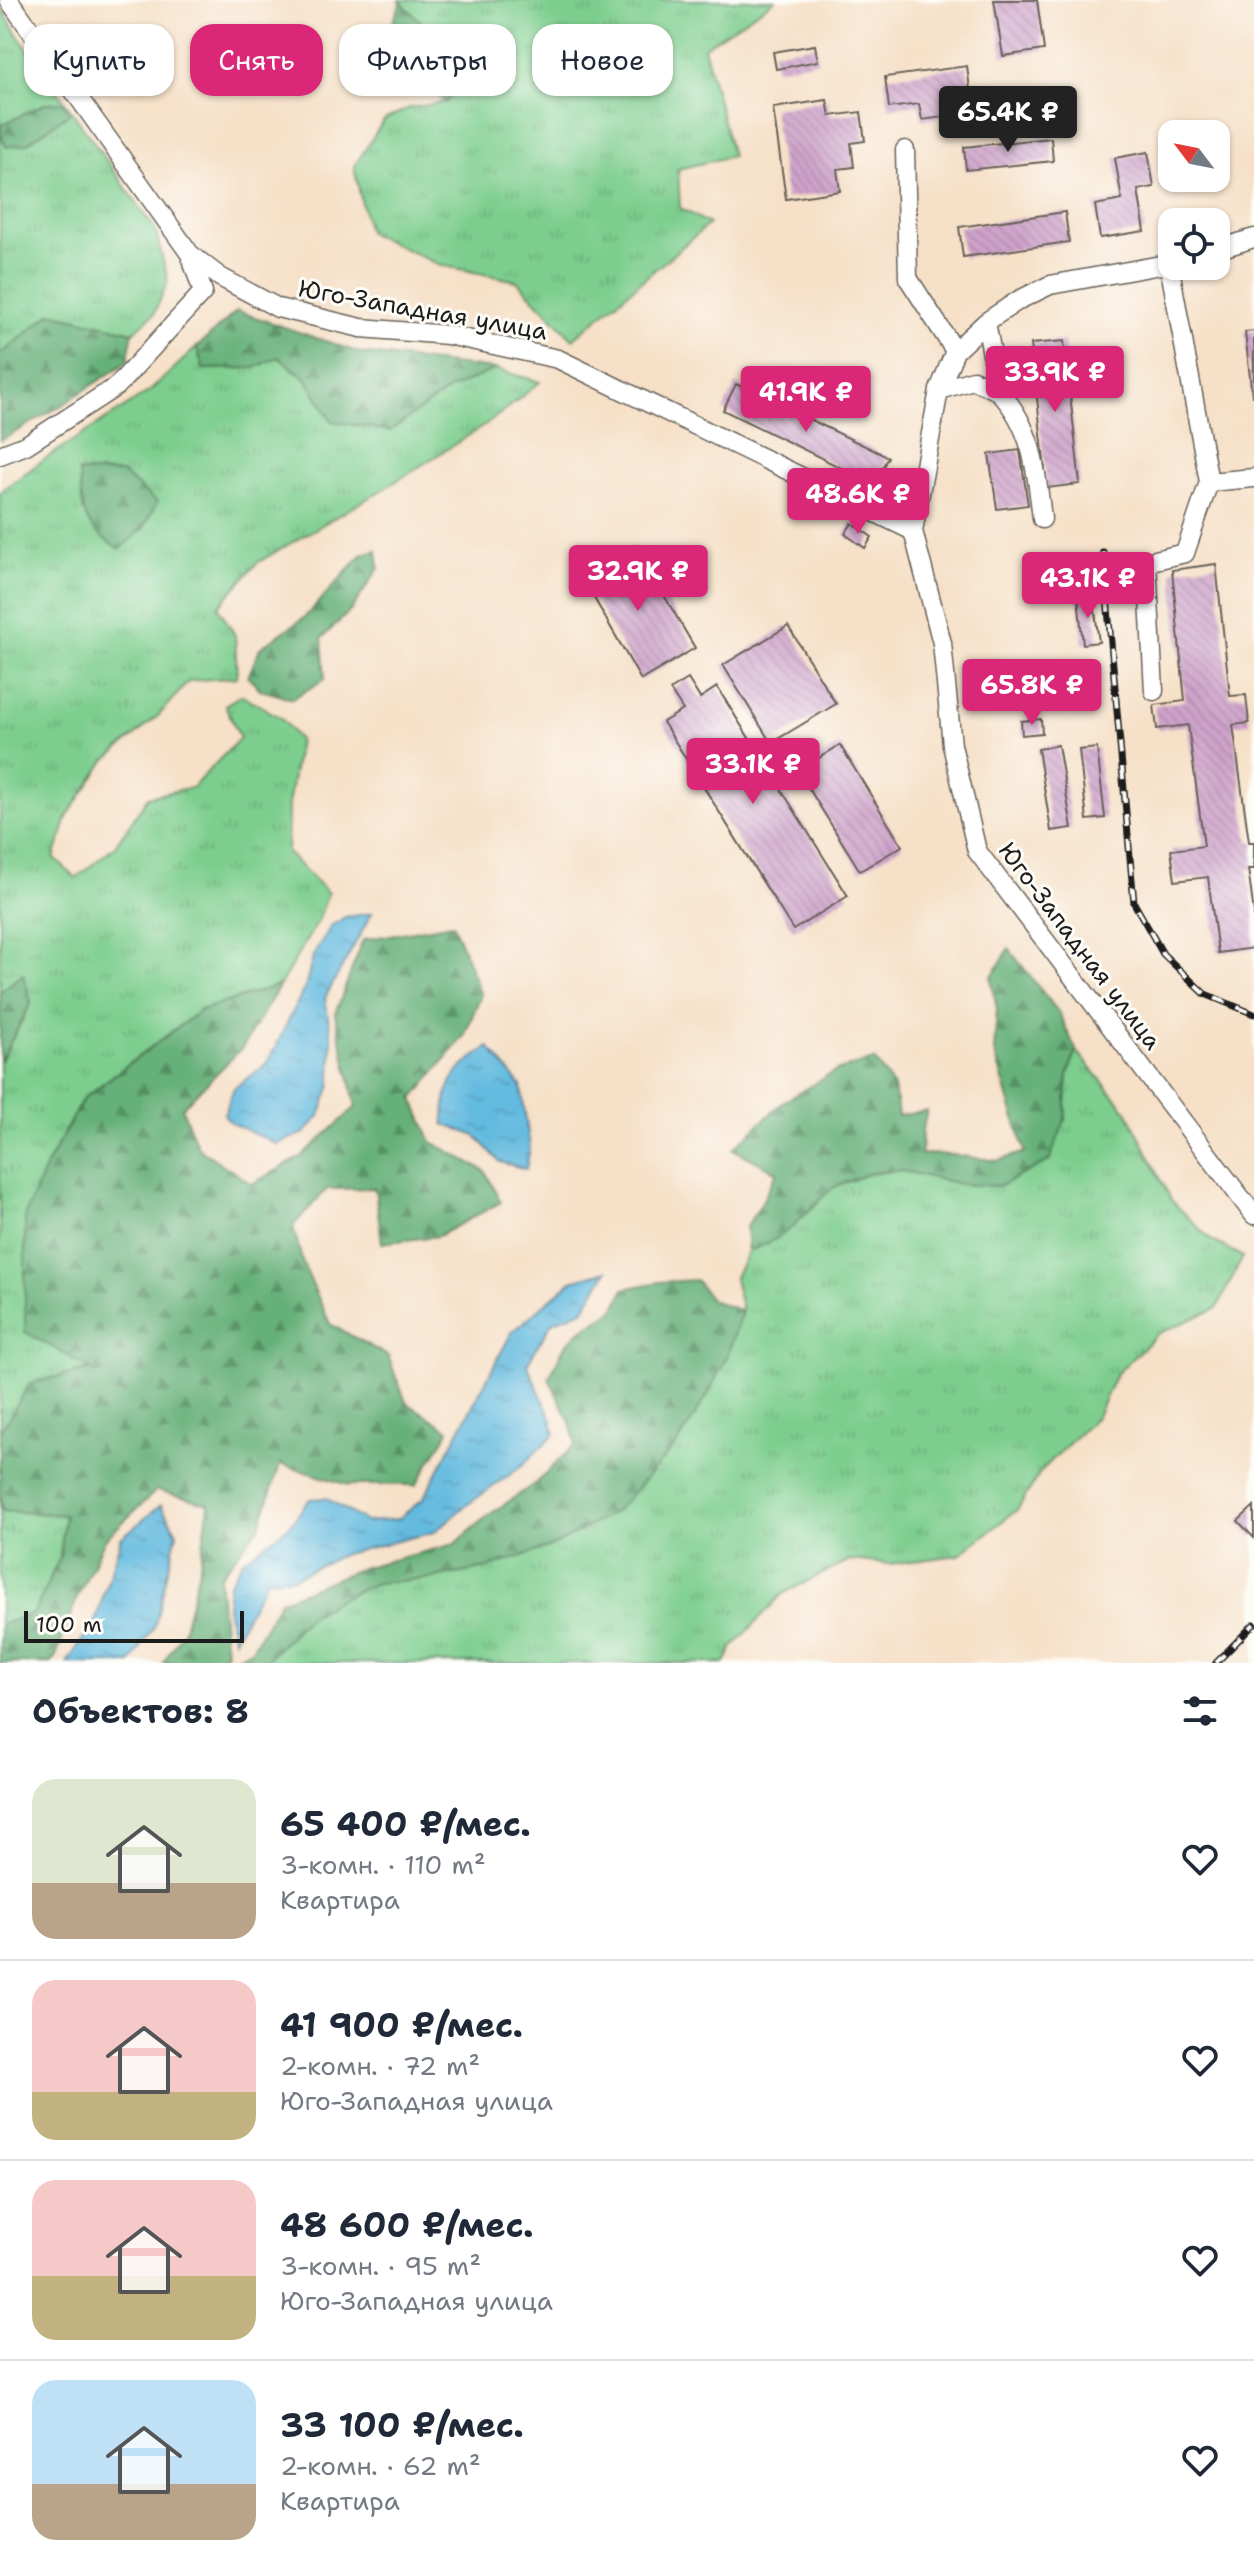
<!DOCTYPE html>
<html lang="ru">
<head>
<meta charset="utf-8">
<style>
	body { margin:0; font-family:"Shantell Sans",sans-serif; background:#f6f6f7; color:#1f2937; height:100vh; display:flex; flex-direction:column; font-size:30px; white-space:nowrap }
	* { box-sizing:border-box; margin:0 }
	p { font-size:26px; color:#747a83 }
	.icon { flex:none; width:44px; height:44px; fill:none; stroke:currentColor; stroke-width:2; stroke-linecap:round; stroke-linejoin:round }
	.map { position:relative; height:1663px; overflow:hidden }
	.details { display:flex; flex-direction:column; background:#fff; flex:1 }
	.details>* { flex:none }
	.hud { position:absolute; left:24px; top:24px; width:800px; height:72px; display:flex; gap:16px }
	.needle { width:52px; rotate:302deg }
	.fabs { position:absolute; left:1158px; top:120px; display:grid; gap:16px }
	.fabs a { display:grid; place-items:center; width:72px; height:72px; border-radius:16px; background:#fff; box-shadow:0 2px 6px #0004; font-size:40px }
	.scale { position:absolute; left:24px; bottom:20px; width:220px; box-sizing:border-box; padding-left:8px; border:4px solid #1c1c1c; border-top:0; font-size:22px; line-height:28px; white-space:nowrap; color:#1c1c1c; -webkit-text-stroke:6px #fdfcf7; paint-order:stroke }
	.price { position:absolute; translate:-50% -68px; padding:0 18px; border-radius:8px; background:#db2777; color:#fff; font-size:26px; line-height:52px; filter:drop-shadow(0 2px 4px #0008) }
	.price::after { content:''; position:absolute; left:50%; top:48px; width:24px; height:18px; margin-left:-12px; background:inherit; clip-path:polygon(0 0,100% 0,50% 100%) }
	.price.active { background:#222; color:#fff }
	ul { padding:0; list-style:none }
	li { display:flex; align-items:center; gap:24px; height:200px; padding:0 32px }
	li+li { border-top:2px solid #e0e1e3 }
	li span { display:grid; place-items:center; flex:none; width:224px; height:160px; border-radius:24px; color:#555 }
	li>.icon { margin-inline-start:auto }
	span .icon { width:96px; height:96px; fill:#fffc; stroke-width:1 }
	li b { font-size:34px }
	h2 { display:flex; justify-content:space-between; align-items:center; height:96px; padding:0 32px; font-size:34px }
	.tag { padding:0 28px; border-radius:24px; background:#fff; box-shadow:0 2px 6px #0004; font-size:28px; line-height:72px }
	.tag.active { background:#db2777; color:#fff }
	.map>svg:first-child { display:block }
	.grass { fill:url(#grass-tufts); stroke:#4c7555; stroke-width:2 }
	.forest { fill:url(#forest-firs); stroke:#41664a; stroke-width:2 }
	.water { fill:url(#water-ripples); stroke:#3f6b7e; stroke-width:2 }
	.building { fill:url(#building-back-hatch) }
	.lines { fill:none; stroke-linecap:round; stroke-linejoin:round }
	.minor-casing { stroke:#686158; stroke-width:21 }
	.minor { stroke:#fff; stroke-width:18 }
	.rail-casing { stroke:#1c1c1c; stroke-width:7 }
	.rail { stroke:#fdfcf7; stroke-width:4; stroke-dasharray:12; stroke-linecap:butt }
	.labels { text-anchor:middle; stroke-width:6; stroke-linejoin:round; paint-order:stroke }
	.street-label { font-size:24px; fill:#1c1c1c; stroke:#fdfcf7 }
</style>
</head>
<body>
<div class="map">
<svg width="1254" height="1663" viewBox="0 0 1254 1663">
	<defs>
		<pattern id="grass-tufts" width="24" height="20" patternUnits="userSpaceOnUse" patternTransform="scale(2)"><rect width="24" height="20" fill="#7dce8e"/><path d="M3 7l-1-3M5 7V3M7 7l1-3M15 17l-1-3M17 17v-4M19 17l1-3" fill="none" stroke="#6bb07a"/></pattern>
		<pattern id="forest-firs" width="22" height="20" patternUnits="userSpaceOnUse" patternTransform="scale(2)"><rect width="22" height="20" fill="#66b179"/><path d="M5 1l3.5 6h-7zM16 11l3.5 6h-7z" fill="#538f62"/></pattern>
		<pattern id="water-ripples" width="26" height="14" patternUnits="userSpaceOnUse" patternTransform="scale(2)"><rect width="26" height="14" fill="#62badf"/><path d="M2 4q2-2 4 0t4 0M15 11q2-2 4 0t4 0" fill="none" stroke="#549fbf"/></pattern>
		<pattern id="building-back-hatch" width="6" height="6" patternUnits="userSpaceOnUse" patternTransform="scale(2)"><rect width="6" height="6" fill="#cea2ca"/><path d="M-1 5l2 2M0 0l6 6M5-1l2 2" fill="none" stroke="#b08bad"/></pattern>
	</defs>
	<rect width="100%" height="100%" fill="#fdfcf7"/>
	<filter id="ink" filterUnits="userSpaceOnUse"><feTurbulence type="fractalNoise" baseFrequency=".0125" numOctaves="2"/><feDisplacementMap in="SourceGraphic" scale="16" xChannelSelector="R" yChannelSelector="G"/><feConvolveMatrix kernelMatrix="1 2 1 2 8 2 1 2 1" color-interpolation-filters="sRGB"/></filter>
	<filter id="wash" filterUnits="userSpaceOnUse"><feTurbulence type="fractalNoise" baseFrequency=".006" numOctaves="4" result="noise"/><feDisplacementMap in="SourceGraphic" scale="32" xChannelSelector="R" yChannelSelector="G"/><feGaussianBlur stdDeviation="1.8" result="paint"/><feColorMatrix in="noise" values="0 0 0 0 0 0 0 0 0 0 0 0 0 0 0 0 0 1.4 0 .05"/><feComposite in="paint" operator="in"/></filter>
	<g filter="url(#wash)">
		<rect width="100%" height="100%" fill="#f6e0c7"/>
		<path class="grass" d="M399,0H775L704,47L732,156L678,169L680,208L709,224L573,339L517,281L440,265L368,232L354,167L384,120L409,108L446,102L466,77L439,41Z
			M0,5L17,34L155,229L168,281L154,314L133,332L51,313L0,355Z
			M197,347L204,369L254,368L278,357L306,378L332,421L390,431L450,389L495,369L540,382L487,424L387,487L257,563L218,607L235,635L237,677L189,681L159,715L105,761L68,815L54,858L76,878L115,846L148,797L193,787L240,738L225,705L242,695L281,718L299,740L288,805L287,853L328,893L319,919L280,985L201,1010L83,1098L46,1166L93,1370L0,1432V1062L31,1003L23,975L0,992V492L39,463L151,390Z
			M1076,1050L1127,1111L1171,1200L1211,1240L1243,1257L1217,1308L1157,1334L1116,1374L1097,1416L1041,1471L1018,1509L959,1555L889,1564L850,1560L782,1594L733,1647L725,1663H264L309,1616L341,1598L376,1583L434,1578L487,1568L647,1475L678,1443L727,1356L742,1311L734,1279L748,1252L774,1240L792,1227L832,1188L867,1174L899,1170L960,1184L1000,1186L1065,1120L1068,1075Z
			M0,1493L3,1511L65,1514L60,1557L34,1613L0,1625Z"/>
		<path class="forest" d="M401,2L440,41L467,77L446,102L408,76L388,35Z
			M62,102L71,112L26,144L6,147L1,135V125L46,103Z
			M237,311L360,353L495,369L450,389L390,431L332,421L306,378L278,357L254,368L203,369L197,347Z
			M51,313L133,332L127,362L64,404L0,441V355Z
			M79,472L122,473L157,502L144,528L120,549C83,530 82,511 79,472Z
			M377,550L379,568L351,610L322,638L325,679L292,699L261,690L248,677L260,648L305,617L363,554Z
			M453,924L481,995L464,1036L413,1099L432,1142L485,1171L501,1202L438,1236L382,1243L375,1188L327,1189L293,1226L303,1264L330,1324L388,1356L406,1402L449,1430L416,1485H348L280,1464L260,1526L219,1577L226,1652L214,1663H163L183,1632L200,1565L209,1504L157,1490L105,1539L77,1598L56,1656L51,1663H0V1625L34,1613L60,1557L65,1515L3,1511L0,1493V1432L30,1383L91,1369L25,1332V1214L46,1166L84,1098L201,1010L280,985L242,1048L182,1108L198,1148L252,1184L301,1157L356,1107L335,1014L363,940Z
			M1009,949L1059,1013L1076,1050L1068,1075L1065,1120L1049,1161L1000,1186L960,1184L899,1170L867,1174L832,1188L792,1227L774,1240L748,1252L746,1227L761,1204L777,1172L733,1149L783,1102L836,1071L874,1060L894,1087L898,1116L927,1111L922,1130L921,1154L954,1155L998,1161L1025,1152L994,1051L997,1009L991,978Z
			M23,974L31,1003L0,1062V992Z
			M696,1280L711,1300L742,1311L727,1356L706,1398L678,1443L616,1511L555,1545L487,1568L434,1578L376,1583L341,1598L309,1616L264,1663H227L252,1649L280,1601L361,1568L455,1544L486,1517L537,1482L576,1444L568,1417L549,1378L564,1347L578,1332L615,1309L624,1289L659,1282Z"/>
		<path class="water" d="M372,913L325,998L332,1041L331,1085L320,1116L305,1133L277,1144L231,1123L224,1114L234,1088L267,1064L306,985L313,956L331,926L345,917Z
			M489,1047L521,1086L530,1147L526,1169L500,1162L476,1136L444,1124C444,1081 455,1070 489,1047Z
			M607,1271L583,1310L552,1322L527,1364L551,1418L555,1434L518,1469L464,1507L434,1532L344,1554L295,1577L267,1579L234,1639L227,1608L229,1583L243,1560L288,1527L310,1499L326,1498L366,1522L398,1519L423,1499L512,1332L572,1281Z
			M161,1505L177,1533L155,1625L131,1663H67L96,1619L121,1538Z"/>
		<g id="blocks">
			<path class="building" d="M994,0H1037L1044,50L1003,56Z
				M815,45L818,61L776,69L773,52Z
				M967,66L973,113L922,120L919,104L889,108L885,77Z
				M827,100L830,116L861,112L865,141L851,143L854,167L837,169L840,191L786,199L773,108Z
				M1051,138L1053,161L966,170L964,147Z
				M1148,152L1154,187L1138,190L1145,231L1100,238L1095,205L1122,200L1115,158Z
				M1065,212L1069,242L963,257L959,227Z
				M1254,331V396H1252L1245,332Z
				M1064,341L1080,484L1047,488L1031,344Z
				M736,384L888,457L874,484L723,410Z
				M1020,450L1028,505L997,509L989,454Z
				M852,523L872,537L865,548L845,534Z
				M635,546L695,648L641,680L582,577Z
				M1216,564L1230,696L1246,695L1249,723L1233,725L1249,842H1254V869H1248L1254,913V948L1218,953L1208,877L1175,881L1171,850L1204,846L1188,725L1157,729L1154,705L1185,701L1172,570Z
				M1093,596L1099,642L1083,644L1078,598Z
				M788,626L836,704L771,743L723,665Z
				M688,679L700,698L717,687L848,896L793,930L663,722L683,710L670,690Z
				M1041,719L1042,733L1022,735L1021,721Z
				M840,745L902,846L860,871L798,771Z
				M1058,745L1072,828L1051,831L1038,749Z
				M1097,748L1105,818L1087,820L1079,750Z
				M1254,1506V1538L1238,1521Z"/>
		</g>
	</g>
	<g filter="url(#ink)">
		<use href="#blocks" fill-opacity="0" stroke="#686158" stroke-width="2"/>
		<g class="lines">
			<g class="minor-casing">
				<path id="minor" d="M905,150L908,278L955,351
					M1216,250L1254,238
					M190,254L220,277L278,308L361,328L448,335L558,359L913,531L942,643L952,745L977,851L1254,1215
					M986,322L999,392
					M939,390L973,380C981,384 995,388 1001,394C1033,428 1037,475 1042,519
					M0,455L26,445L117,386L203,292L190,254L9,0
					M1209,482L1254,478
					M913,531L939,390L955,351L986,322L1019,300L1050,285L1172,263
					M1154,691L1147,562L1185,553L1209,482L1169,264"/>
			</g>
			<use href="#minor" class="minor"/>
			<g class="rail-casing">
				<path id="rail" d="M1103,552L1134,903L1163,954L1205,994L1254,1014
					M1216,1663L1254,1624"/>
			</g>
			<use href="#rail" class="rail"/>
		</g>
	</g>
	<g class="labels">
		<g class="street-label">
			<text transform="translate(423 310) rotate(10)" y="8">Юго-Западная улица</text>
			<text transform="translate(1080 946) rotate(53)" y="8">Юго-Западная улица</text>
		</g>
	</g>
</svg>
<div class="fabs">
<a><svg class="needle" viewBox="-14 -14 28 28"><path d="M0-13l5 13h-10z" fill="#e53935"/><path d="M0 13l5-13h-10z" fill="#747a83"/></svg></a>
<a><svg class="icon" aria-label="locate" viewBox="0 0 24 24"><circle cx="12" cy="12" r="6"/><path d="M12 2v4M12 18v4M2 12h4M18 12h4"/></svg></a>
</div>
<div class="scale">100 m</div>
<b class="price active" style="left:1008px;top:154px">65.4K ₽</b>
<b class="price" style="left:1055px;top:414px">33.9K ₽</b>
<b class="price" style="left:806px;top:434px">41.9K ₽</b>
<b class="price" style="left:858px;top:536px">48.6K ₽</b>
<b class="price" style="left:638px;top:613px">32.9K ₽</b>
<b class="price" style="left:1088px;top:620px">43.1K ₽</b>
<b class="price" style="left:1032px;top:727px">65.8K ₽</b>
<b class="price" style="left:753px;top:806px">33.1K ₽</b>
<div class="hud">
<a class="tag">Купить</a>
<a class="tag active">Снять</a>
<a class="tag">Фильтры</a>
<a class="tag">Новое</a>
</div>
</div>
<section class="details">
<h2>Объектов: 8<svg class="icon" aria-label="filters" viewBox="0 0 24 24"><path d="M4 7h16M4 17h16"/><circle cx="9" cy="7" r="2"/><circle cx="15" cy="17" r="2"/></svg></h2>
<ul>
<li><span style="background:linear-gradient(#dfe7d0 65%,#b9a48a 0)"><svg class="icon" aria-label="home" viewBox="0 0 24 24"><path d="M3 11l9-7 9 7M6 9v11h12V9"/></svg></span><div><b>65 400 ₽/мес.</b><p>3-комн. · 110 m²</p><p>Квартира</p></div><svg class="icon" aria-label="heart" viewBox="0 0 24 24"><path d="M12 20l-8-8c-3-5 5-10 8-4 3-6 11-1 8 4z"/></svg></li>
<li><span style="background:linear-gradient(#f6c9c9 70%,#c2b280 0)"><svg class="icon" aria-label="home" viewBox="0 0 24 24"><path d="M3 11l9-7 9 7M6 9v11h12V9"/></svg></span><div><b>41 900 ₽/мес.</b><p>2-комн. · 72 m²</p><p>Юго-Западная улица</p></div><svg class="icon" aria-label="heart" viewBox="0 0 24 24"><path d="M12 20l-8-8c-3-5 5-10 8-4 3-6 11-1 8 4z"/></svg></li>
<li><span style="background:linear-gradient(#f6c9c9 60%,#c2b280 0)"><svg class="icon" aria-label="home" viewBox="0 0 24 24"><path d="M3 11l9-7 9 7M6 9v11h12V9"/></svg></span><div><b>48 600 ₽/мес.</b><p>3-комн. · 95 m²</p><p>Юго-Западная улица</p></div><svg class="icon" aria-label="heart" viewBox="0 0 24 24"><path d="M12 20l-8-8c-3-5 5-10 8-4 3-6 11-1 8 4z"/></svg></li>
<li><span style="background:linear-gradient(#bfe0f5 65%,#b9a48a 0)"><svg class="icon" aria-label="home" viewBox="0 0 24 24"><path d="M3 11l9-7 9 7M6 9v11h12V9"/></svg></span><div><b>33 100 ₽/мес.</b><p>2-комн. · 62 m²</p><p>Квартира</p></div><svg class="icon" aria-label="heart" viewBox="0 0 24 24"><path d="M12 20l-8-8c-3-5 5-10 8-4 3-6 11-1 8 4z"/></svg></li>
</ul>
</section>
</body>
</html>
